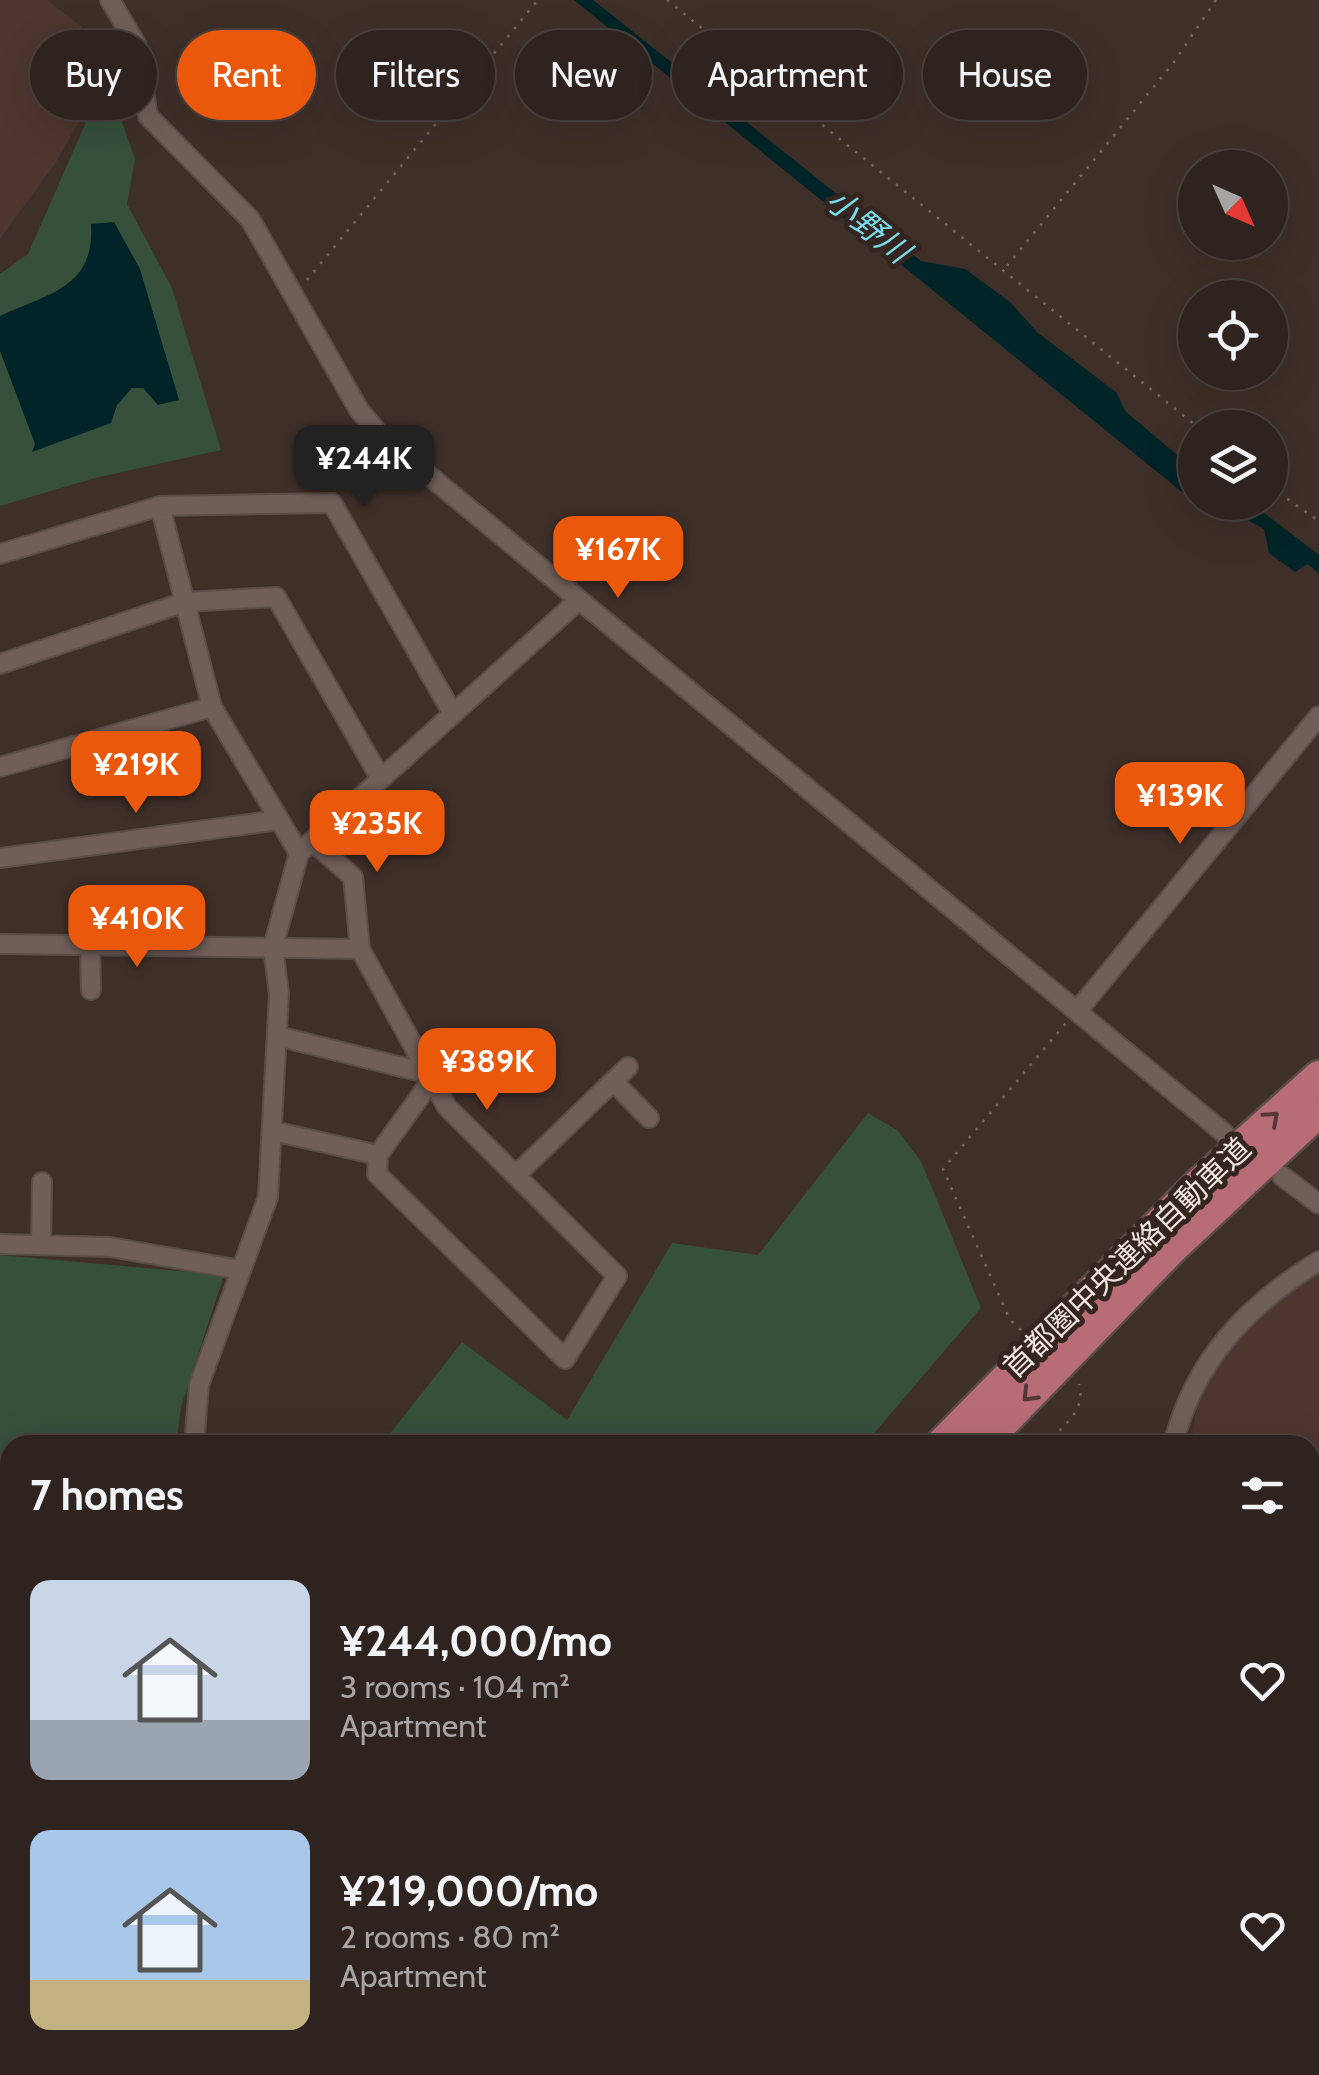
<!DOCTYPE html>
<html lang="en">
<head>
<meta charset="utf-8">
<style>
	body { margin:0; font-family:Cabin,"Noto Sans JP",sans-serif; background:#3b2f2c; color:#f1f3f6; height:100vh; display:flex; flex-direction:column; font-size:38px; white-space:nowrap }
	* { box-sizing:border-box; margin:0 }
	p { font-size:32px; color:#a7a4a4 }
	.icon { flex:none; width:55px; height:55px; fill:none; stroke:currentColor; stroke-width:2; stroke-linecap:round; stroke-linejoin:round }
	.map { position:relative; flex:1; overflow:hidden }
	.side { position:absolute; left:0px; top:1435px; width:1320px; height:640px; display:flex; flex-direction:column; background:#2f231f; border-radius:30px 30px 0 0; box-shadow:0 10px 40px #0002,0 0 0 2px #4a403d }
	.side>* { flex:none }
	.guide { position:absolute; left:30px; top:30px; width:1260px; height:90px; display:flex; gap:20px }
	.needle { width:65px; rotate:135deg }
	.fabs { position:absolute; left:1178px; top:150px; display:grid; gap:20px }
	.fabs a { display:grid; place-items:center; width:110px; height:110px; border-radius:50%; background:#2f231f; box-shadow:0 10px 40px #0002,0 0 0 2px #4a403d; font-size:50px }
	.price { position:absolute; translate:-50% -85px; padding:0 22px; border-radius:20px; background:#ea580c; color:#fff; font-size:32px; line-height:65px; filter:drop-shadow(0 2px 5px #0008) }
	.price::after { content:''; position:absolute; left:50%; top:60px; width:30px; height:22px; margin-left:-15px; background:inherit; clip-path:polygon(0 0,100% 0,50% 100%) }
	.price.current { background:#222; color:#fff }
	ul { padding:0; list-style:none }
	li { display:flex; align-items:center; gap:30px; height:250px; padding:0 30px }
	li span { display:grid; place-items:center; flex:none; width:280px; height:200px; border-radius:20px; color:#555 }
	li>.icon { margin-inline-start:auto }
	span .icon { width:120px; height:120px; fill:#fffc; stroke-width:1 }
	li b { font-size:42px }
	h2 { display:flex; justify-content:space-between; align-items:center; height:120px; padding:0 30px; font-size:42px }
	.chip { padding:0 35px; border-radius:45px; background:#2f231f; box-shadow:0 10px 40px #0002,0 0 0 2px #4a403d; font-size:35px; line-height:90px }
	.chip.current { background:#ea580c; color:#fff }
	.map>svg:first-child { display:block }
	.built { fill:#4d362e }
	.green { fill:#36503c }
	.water { fill:#002427 }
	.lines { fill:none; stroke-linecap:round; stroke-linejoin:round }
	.street-casing { stroke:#5a4d48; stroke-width:22 }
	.highway-casing { stroke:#5a4d48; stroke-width:35 }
	.path { stroke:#766862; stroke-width:2.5; stroke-dasharray:2.5 8; stroke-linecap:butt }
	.street { stroke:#705e58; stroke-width:18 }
	.highway { stroke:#b86c76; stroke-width:30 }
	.oneway { stroke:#563736 }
	.labels { text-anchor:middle; stroke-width:10; stroke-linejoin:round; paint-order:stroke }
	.street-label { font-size:30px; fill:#f0e5e1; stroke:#352520 }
	.water-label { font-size:32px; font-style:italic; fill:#77dde9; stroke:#352520 }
</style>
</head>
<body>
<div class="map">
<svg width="1319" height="2075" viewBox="0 0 1319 2075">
	<rect width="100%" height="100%" fill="#3f2f29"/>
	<path class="built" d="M0,0H47L81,26L105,74L57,161L0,239Z
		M1319,1261V1513L1310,1514V1445H1192V1441L1201,1370Z"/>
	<path class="green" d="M106,77L135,159L127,204L172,288L221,450L95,478L0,506V274L28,254Z
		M868,1113L897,1130L921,1161L981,1308L864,1445H394L389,1435L462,1342L567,1420L672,1243L758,1255Z
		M0,1255L224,1275L181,1407L176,1445H10V1668L0,1675Z
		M1310,1581L1319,1582V2075H1116L1112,2065H1310Z"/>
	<path class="water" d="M574,0H593L921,261L965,269L1010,302L1038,333L1117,393L1125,411L1195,470V498L1182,492Z
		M114,222L140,269L179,400L158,405L143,388H132L117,405L111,423L32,452L35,444L0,351V316C49,293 95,288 91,224Z
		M1216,503H1251L1319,555V574L1308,564L1295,572L1269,553L1264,529Z"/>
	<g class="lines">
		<g class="street-casing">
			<path id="street" d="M110,0L136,44L148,116L250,219L359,410L380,435L1224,1133
				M160,506L332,503L453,714
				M0,554L160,506L212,707L299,853
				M0,664L185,602L276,597L381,779
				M0,767L212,707
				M0,858L279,820
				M0,944L360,949
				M90,946L91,990
				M1079,1009L1319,716
				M277,1036L430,1074L426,1088L378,1155
				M613,1081L649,1118
				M273,1131L378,1155L377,1174L565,1359L617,1276L447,1107L360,949L353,877L312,841
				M516,1175L628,1067
				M1282,1176L1319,1204
				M0,1244L110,1247L241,1270
				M41,1245L42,1182
				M194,1445L199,1385L268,1197L279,994L273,947L299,853L579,600
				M1173,1445C1194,1361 1246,1306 1319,1261"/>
		</g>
		<g class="highway-casing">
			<path id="highway" d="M940,1445L1195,1187L1319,1076
				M982,1445L1172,1249L1319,1112
				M412,2075L421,2065
				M453,2075L461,2065"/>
		</g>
		<path class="path" d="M667,0L1199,428
			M1007,266L1174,62L1216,0
			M307,280L538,0
			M1270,487L1319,521
			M1021,1330L1010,1320L943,1169L1066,1023
			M1044,1445C1062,1427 1087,1411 1079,1384
			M1310,1503H1319
			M0,1689L10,1681
			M1310,1743L1319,1744
			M1310,2020L1319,2005
			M1093,2065L1097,2075
			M1276,2075L1281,2065"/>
		<use href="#street" class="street"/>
		<use href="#highway" class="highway"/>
	</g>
	<defs><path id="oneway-chevron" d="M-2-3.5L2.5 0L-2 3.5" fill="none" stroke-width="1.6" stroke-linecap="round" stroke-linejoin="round" transform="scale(2.5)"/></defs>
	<g class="oneway">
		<use href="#oneway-chevron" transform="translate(1272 1118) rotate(-42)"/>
		<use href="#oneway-chevron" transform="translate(1029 1395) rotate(134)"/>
	</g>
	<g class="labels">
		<g class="street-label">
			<text transform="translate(1127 1258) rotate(-44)" y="10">首都圏中央連絡自動車道</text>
		</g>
		<g class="water-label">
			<text transform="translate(868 226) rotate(39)" y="11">小野川</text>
		</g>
	</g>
</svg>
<div class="fabs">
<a><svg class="needle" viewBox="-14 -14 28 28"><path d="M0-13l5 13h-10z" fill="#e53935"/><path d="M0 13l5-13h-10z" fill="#a7a4a4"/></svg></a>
<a><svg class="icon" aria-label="locate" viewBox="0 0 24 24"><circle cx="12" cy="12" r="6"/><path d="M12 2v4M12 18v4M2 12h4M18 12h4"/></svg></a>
<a><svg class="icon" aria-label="layers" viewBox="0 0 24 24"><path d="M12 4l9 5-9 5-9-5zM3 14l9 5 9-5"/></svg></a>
</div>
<b class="price current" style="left:364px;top:510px">¥244K</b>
<b class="price" style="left:618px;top:601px">¥167K</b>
<b class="price" style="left:136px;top:816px">¥219K</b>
<b class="price" style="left:1180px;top:847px">¥139K</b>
<b class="price" style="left:377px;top:875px">¥235K</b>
<b class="price" style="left:137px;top:970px">¥410K</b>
<b class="price" style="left:487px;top:1113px">¥389K</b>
<div class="guide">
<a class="chip">Buy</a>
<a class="chip current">Rent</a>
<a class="chip">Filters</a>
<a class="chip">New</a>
<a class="chip">Apartment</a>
<a class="chip">House</a>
</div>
<section class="side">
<h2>7 homes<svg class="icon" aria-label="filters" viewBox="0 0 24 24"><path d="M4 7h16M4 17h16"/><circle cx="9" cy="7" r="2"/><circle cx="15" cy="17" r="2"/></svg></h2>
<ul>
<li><span style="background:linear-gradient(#c9d6e8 70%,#9aa5b1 0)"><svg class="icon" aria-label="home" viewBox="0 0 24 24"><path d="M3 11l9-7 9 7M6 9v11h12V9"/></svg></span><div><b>¥244,000/mo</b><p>3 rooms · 104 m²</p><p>Apartment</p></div><svg class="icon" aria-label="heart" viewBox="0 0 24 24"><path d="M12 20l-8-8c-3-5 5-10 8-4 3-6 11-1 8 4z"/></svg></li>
<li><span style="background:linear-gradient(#a9c7e8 75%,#c2b280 0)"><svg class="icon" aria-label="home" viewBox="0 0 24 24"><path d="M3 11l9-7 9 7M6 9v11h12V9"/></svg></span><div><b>¥219,000/mo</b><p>2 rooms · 80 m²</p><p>Apartment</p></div><svg class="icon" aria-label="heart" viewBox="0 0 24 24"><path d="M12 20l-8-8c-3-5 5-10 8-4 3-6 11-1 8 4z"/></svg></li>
</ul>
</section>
</div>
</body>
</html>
